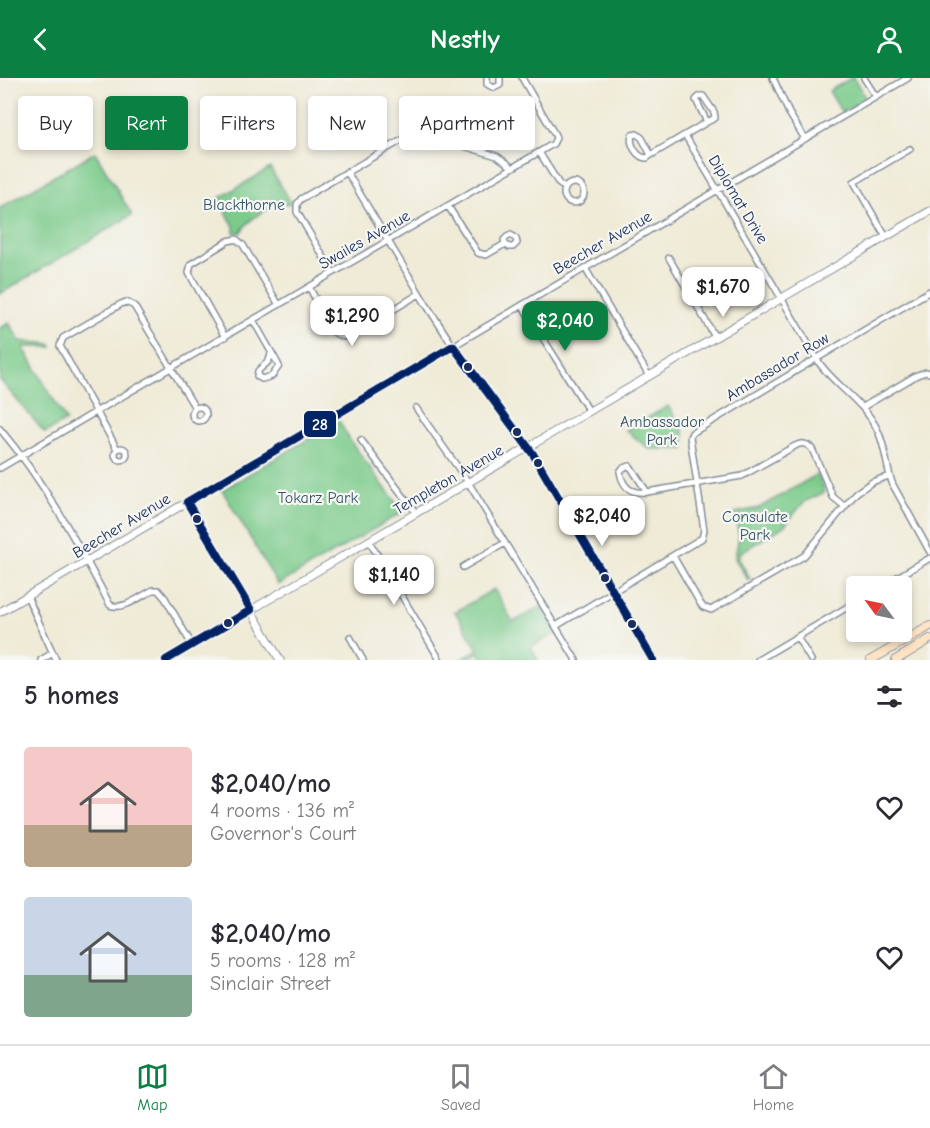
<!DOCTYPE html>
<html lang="en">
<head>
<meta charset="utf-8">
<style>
	body { margin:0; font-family:"Comic Neue",sans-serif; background:#f7f7f7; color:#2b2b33; height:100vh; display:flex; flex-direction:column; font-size:22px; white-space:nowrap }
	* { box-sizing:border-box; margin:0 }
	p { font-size:20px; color:#7c7c81 }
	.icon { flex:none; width:33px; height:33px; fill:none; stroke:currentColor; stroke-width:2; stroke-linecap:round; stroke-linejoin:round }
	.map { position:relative; height:582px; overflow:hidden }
	.drawer { display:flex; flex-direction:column; background:#fff; flex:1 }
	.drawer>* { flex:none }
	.banner { position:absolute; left:18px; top:18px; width:600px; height:54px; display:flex; gap:12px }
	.needle { width:39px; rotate:303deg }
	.fabs { position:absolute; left:846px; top:498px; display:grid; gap:12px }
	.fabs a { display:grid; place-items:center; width:66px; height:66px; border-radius:6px; background:#fff; box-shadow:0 3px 9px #0003; font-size:30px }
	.price { position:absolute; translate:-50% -51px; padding:0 14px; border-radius:12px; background:#fff; color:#222; font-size:20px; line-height:39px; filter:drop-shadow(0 2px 3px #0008) }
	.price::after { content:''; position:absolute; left:50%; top:36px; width:18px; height:14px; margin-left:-9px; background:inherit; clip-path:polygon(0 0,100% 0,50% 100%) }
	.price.on { background:#0b8043; color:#fff }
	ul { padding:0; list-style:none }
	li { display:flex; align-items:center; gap:18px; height:150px; padding:0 24px }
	li span { display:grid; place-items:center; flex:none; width:168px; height:120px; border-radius:6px; color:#555 }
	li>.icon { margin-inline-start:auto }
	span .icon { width:72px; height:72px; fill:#fffc; stroke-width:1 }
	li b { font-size:26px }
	h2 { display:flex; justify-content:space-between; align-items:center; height:72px; padding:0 24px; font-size:26px }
	.tag { padding:0 21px; border-radius:6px; background:#fff; box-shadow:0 3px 9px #0003; font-size:21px; line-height:54px }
	.tag.on { background:#0b8043; color:#fff }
	header { display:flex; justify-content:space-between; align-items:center; height:78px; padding:0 24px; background:#0b8043; color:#fff; font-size:27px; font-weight:700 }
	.menu { display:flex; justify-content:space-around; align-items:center; height:84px; border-top:2px solid #e1e1e2; background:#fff; font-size:16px; color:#7c7c81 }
	.menu a { display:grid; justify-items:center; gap:3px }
	.menu .on { color:#0b8043 }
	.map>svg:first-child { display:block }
	.green { fill:#7ccb8b; stroke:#4c7d74; stroke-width:1.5 }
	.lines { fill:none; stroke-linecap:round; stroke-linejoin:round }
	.minor-casing { stroke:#858d9a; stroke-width:8 }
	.tertiary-casing { stroke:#858d9a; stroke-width:9 }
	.secondary-casing { stroke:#858d9a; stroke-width:10 }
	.minor { stroke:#fff; stroke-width:5 }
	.tertiary { stroke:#fff; stroke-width:7 }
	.secondary { stroke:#fee4c5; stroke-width:8 }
	.bus-1-casing { stroke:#f6f6f2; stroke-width:12 }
	.bus-1 { stroke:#052465; stroke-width:8 }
	.bus-dot { fill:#1b2f5e; stroke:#f6f6f2; stroke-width:2 }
	.labels { text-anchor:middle; stroke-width:4.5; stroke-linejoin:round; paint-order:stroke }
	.street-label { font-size:16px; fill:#1b2f5e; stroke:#f6f6f2 }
	.park-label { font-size:16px; fill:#335669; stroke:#f6f6f2 }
	.line-badge { stroke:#f6f6f2; stroke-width:2 }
	.badge-label { font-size:16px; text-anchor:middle; font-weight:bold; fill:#fff }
</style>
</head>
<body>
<header><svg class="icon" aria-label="back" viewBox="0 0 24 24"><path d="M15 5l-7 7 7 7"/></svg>Nestly<svg class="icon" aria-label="person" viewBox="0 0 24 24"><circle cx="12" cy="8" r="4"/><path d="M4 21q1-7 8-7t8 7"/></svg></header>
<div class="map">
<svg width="930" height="582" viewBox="0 0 930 582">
	<rect width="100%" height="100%" fill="#f6f6f2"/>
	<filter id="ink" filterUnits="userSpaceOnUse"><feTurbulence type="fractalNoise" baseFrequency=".0167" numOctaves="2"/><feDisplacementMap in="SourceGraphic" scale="12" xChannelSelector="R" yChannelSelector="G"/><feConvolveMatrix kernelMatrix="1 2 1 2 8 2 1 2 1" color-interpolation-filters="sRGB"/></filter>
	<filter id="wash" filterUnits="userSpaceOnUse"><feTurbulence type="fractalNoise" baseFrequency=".008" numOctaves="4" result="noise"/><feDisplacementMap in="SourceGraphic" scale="24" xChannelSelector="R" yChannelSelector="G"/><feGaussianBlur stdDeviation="1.35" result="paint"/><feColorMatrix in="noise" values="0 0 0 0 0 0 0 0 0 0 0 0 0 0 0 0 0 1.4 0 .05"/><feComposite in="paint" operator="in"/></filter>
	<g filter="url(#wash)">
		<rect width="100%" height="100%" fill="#efebd7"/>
		<path class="green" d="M851,0H854L866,21L842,35L829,13Z
			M95,74L132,137L0,216V130Z
			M270,90L290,123L289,126C271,126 250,139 240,155L234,154V148L218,121Z
			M9,245L20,263L51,266L52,269H23L66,343L45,355L0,302V250Z
			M668,328L684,354V371H649L626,352Z
			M339,343L351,364L403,434L278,507L222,412Z
			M818,396L825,414L804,424L783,449L741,474L738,479L750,501L748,502L735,480L739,458L735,435L759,430Z
			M494,511L513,544L541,529L557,555L531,569L538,582H483L479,574L465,582H460L478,571L455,534Z"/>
	</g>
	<g filter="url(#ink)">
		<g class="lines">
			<g class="minor-casing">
				<path id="minor" d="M487,0V6L494,10L500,7V0
					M773,0L789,35L805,61
					M864,0L876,19
					M685,57L820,286C838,310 865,325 878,353C886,370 886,390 893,407L930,474
					M539,74L559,106L565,110
					M651,77L642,60L637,56L632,57C629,66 637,80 647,80L651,77L707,44L715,40L714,34L703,18L699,19L696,22L707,44
					M347,94L424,223L453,268L908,0
					M564 115a10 10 0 1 1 20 0a10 10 0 1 1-20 0Z
					M448,128L478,175L486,177L505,166L509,169H513L517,165L516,161L511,157L507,159L504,162L505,166
					M886,159L854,104L910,71
					M669,180L715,259
					M585,190L649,298
					M333,195L297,134V126L301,121L402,62L417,56L434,59L497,78L507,85L512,90
					M309,209L333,253C340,260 345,260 353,256L419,216
					M522,227L589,333
					M253,242L277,284L279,288L272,298L262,301L257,298L258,293C264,286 270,286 271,275
					M225,259L189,195L191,186L228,163L236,161L243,167L279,227
					M192 336a7 7 0 1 1 14 0a7 7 0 1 1-14 0Z
					M863,329L917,297L926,294L930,295
					M416,330L468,404L576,582
					M0,351C44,403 78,466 110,527C123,533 141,518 153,512H158L165,520L192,567
					M361,362L416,435
					M115 376a6 6 0 1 1 12 0a6 6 0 1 1-12 0Z
					M117,371L60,268L63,260L121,226L126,224L134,228L195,330
					M0,390L553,66L556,60L555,57L522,0
					M647,414L630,388L623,390L620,394C623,410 631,416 647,414L742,398L795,368C802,364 807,365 812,371L833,419L844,428
					M369,463L440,582
					M673,478L700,525L703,529L711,532L804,478L856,415L872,404L889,398
					M463,489L505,465
					M882,508L930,480
					M27,518L56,582
					M556,548L702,460L704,452L690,359L692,355L930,213
					M350,559L363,582
					M797,559L811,582
					M41,582L53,575
					M758,582L856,524"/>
			</g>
			<g class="tertiary-casing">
				<path id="tertiary" d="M187,424L280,582
					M0,534L453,268L533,376L653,582
					M166,582L930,133"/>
			</g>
			<g class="secondary-casing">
				<path id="secondary" d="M871,582L930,548
					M896,582L930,561"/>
			</g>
			<use href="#minor" class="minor"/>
			<use href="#tertiary" class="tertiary"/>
			<use href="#secondary" class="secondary"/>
			<g class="bus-1-casing">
				<path id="bus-1" d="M453,268L533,376L653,582
					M187,424L453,268
					M187,424L251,532
					M166,582L251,532"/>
			</g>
			<use href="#bus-1" class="bus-1"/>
		</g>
	</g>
	<g class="bus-dot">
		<circle cx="468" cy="289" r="5"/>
		<circle cx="517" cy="354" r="5"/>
		<circle cx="538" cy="385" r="5"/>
		<circle cx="197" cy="441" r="5"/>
		<circle cx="605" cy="500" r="5"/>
		<circle cx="228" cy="545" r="5"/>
		<circle cx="632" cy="546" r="5"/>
	</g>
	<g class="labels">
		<g class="street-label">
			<text transform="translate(739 121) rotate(59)" y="6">Diplomat Drive</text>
			<text transform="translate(364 161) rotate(-30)" y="6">Swailes Avenue</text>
			<text transform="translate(602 164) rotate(-30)" y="6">Beecher Avenue</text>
			<text transform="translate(777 288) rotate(-31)" y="6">Ambassador Row</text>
			<text transform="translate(448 401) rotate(-30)" y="6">Templeton Avenue</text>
			<text transform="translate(121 447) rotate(-31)" y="6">Beecher Avenue</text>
		</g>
		<g class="park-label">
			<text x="244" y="132">Blackthorne</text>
			<text x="662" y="349">Ambassador<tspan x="662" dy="18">Park</tspan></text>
			<text x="318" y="425">Tokarz Park</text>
			<text x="755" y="444">Consulate<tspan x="755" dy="18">Park</tspan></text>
		</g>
	</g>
	<rect class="line-badge" x="303" y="332" width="34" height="28" rx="6" fill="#052465"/>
	<g class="badge-label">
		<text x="320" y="352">28</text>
	</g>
</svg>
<div class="fabs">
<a><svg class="needle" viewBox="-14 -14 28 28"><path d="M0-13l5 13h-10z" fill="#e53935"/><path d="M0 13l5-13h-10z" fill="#7c7c81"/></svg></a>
</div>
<b class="price" style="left:723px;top:240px">$1,670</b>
<b class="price" style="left:352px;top:269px">$1,290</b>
<b class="price on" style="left:565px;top:274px">$2,040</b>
<b class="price" style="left:602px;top:469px">$2,040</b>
<b class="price" style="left:394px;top:528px">$1,140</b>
<div class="banner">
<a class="tag">Buy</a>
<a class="tag on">Rent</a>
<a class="tag">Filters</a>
<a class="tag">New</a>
<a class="tag">Apartment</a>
</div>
</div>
<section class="drawer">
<h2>5 homes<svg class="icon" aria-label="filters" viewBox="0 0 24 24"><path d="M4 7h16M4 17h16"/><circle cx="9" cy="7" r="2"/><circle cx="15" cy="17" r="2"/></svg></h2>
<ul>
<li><span style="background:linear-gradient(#f6c9c9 65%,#b9a48a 0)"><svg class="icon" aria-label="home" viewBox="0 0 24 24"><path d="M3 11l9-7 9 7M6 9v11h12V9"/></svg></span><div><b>$2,040/mo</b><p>4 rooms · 136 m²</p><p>Governor's Court</p></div><svg class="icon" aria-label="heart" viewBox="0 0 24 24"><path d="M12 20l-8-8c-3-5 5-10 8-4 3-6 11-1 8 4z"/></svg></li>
<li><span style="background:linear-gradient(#c9d6e8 65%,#7fa58c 0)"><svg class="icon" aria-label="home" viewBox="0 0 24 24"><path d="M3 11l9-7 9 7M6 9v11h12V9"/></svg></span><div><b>$2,040/mo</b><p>5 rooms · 128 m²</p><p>Sinclair Street</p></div><svg class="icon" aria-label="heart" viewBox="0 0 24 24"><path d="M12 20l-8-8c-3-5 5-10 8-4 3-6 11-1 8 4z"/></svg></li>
</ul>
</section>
<nav class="menu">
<a class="on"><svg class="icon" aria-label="map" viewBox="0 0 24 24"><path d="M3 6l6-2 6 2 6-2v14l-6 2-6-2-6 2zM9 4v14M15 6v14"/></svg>Map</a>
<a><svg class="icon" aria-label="saved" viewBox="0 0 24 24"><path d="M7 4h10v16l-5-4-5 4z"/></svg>Saved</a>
<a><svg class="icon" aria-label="home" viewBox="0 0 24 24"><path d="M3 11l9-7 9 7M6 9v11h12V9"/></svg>Home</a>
</nav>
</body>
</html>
